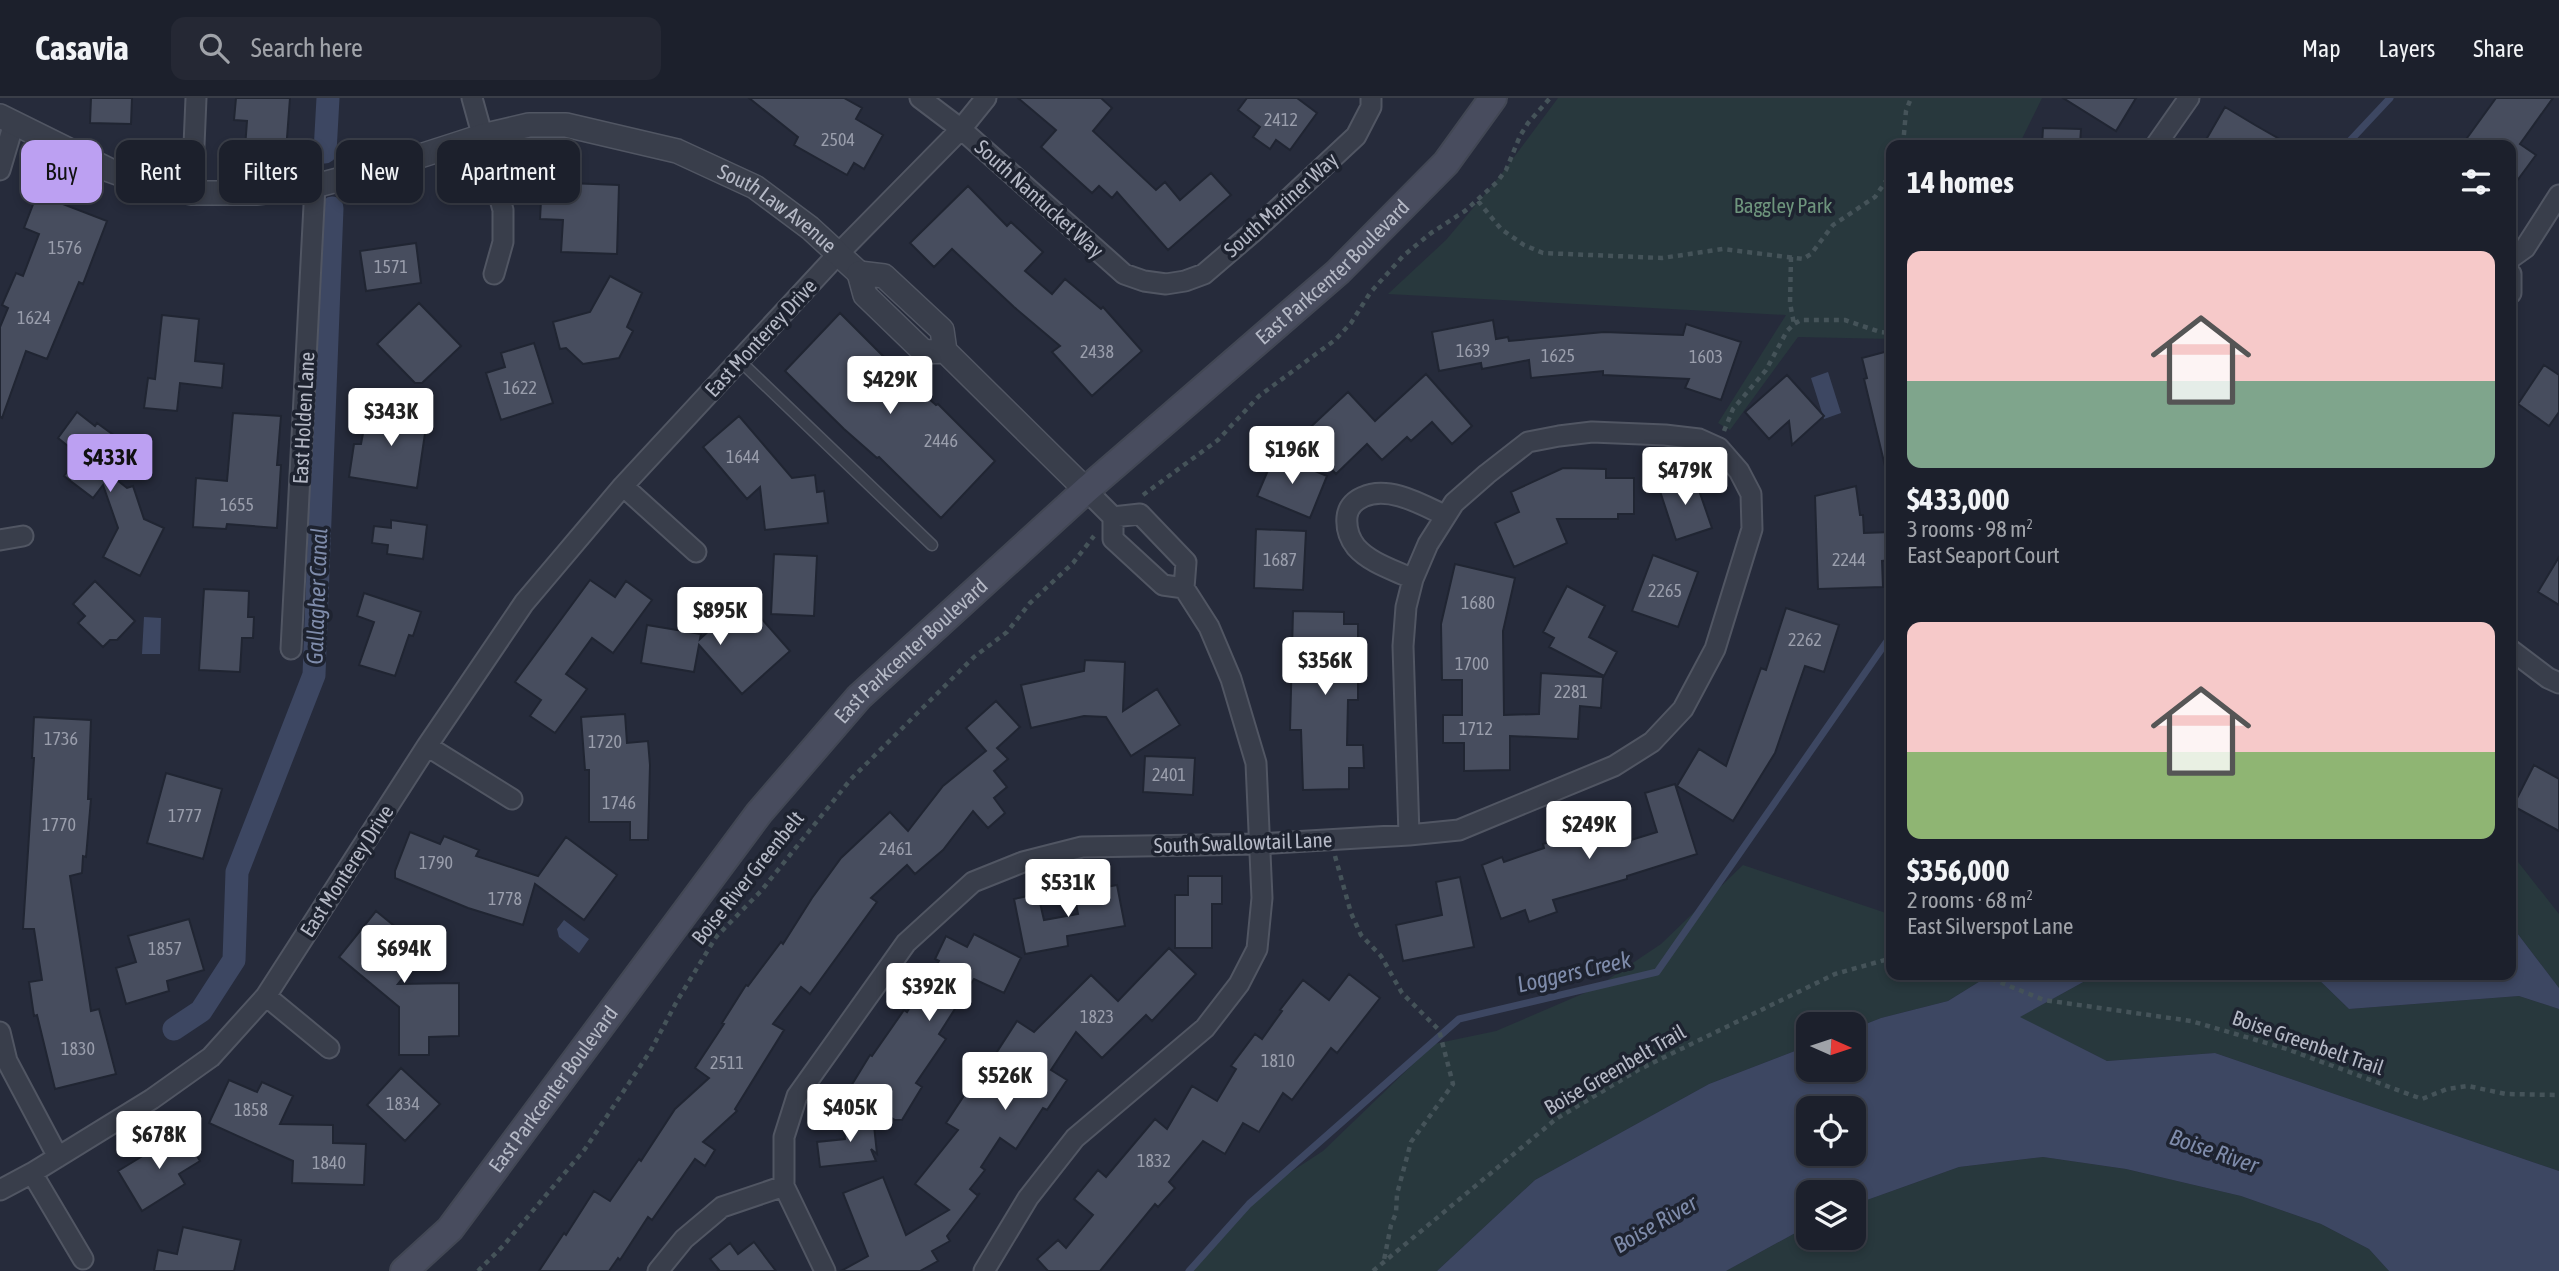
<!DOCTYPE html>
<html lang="en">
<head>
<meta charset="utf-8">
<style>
	body { margin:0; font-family:"Asap Condensed",sans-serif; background:#252834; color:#f1f3f6; height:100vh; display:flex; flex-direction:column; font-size:26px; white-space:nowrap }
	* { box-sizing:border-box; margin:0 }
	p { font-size:23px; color:#a0a3a9 }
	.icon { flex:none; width:38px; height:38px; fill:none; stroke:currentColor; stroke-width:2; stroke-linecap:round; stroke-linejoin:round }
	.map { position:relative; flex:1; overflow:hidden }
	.panel { position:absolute; left:1886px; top:42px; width:630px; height:840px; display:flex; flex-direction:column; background:#1c202c; border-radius:14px; box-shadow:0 4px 10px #0003,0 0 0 2px #3a3e48 }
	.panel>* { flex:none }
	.hud { position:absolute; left:21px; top:42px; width:665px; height:63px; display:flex; gap:14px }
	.needle { width:46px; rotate:93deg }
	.tools { position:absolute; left:1796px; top:914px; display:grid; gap:14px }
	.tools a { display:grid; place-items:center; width:70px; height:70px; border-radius:14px; background:#1c202c; box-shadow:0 4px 10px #0003,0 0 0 2px #3a3e48; font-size:35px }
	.price { position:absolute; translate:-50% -60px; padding:0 16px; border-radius:7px; background:#fff; color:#222; font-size:23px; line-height:46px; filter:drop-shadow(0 2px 4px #0008) }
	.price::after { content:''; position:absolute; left:50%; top:42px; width:21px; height:16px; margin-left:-10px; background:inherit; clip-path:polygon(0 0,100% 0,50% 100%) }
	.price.selected { background:#bca0f2; color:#111 }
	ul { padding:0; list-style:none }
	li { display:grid; align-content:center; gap:14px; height:371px; padding:0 21px }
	li span { display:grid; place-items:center; height:217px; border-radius:14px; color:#555 }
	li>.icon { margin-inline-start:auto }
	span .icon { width:126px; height:126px; fill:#fffc; stroke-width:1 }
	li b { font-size:30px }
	h2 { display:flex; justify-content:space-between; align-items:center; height:84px; padding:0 21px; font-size:30px }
	.tag { padding:0 24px; border-radius:14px; background:#1c202c; box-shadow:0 4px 10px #0003,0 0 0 2px #3a3e48; font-size:24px; line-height:63px }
	.tag.selected { background:#bca0f2; color:#111 }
	header { display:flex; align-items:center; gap:42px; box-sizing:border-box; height:98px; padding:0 35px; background:#1c202c; border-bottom:2px solid #3a3e48 }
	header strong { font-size:33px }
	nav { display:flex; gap:38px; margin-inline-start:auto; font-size:24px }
	.search { width:490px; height:63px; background:#252834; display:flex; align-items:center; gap:18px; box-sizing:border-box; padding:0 24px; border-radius:14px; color:#a0a3a9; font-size:26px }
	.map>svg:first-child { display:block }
	.green { fill:#28383d }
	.water { fill:#3d4762; fill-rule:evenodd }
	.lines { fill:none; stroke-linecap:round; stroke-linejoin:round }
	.stream { stroke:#3d4762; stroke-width:7 }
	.canal { stroke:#3d4762; stroke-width:23 }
	.building { fill:#474d5e; stroke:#202532; stroke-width:2 }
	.service-casing { stroke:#515663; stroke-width:13 }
	.minor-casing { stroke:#515663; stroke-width:23 }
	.tertiary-casing { stroke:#515663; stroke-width:26 }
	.secondary-casing { stroke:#424754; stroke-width:30 }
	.path { stroke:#455359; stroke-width:4.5; stroke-dasharray:5 5; stroke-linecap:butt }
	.service { stroke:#393e4b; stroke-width:10 }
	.minor { stroke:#393e4b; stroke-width:19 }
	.tertiary { stroke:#393e4b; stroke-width:23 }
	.secondary { stroke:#484c5e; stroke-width:26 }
	.labels { text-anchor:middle; stroke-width:7; stroke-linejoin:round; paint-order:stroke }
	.number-label { font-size:18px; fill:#9a9eac }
	.street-label { font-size:21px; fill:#b5b9c6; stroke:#1e2330 }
	.park-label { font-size:21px; fill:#6e957d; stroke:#1e2330 }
	.water-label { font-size:23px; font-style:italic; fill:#7f8cab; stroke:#1e2330 }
</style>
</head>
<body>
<header>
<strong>Casavia</strong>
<div class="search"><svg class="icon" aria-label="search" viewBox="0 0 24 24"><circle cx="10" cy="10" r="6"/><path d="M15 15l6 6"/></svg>Search here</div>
<nav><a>Map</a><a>Layers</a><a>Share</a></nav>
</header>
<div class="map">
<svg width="2559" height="1173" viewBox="0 0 2559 1173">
	<rect width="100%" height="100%" fill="#262b3b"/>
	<path class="green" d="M1558,0H2042L2019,47H1892V241L1798,239L1730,332L1718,325L1786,217L1388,196L1446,142L1500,78Z
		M2511,755L2559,816V890L2511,827Z
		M1743,767L1892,817V877H1990L1948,903L1881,920L1853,931V926H1808V948L1709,986L1535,1082L1437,1173H1191L1203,1155L1257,1096L1323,1053L1434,946L1496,933L1594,891L1661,846Z
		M2096,877H2314L2349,911L2519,898L2559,911V1073L2215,955L2107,963L2019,919Z
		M2043,1059L2126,1071L2241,1098L2321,1126L2369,1151L2389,1173H1726L1808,1128V1139H1853V1107L1959,1069Z"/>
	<path class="water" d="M1828,274L1841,315L1824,321L1811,280Z
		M144,519L161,520L160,556H142Z
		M564,822L589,841L579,855L559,839L557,831Z
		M2511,827L2559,890V911L2519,898L2349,911L2314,877H2511Z
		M1990,877H2096L2020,919L2107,963L2215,955L2559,1073V1173H2389L2369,1151L2321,1126L2241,1098L2126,1071L2043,1059L1959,1069L1853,1107V1094H1808V1128L1726,1173H1437L1535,1082L1709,986L1808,948V971H1853V931L1881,920L1948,903ZM1808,1010H1853V1055H1808Z"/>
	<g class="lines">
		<path class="stream" d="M2346,47L2390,0
			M1189,1173L1249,1106L1459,921L1657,874L1892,536"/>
		<path class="canal" d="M325,54L328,0
			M174,931L201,913L234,862L237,774L314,577L332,110"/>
	</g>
	<path class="building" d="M91,0H132L131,26L90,25Z
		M236,0H290L286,53L245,50L247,23L234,22Z
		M749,0H844L862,10L856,21L883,37L864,71L854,65L847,77L794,47L798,39Z
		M1018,0H1101L1112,10L1093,33L1156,92L1165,84L1180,102L1211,75L1231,97L1168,152L1117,94L1112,100L1099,88L1092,95L1041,49L1056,32Z
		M1247,0H1297L1317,15L1290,52L1276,42L1270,51L1253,39L1260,29L1238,12Z
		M2063,0H2136L2116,33Z
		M2496,0H2553L2520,46L2536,57L2511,91V47H2462Z
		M2225,9L2255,27L2290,47H2203Z
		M2043,30L2081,31L2080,47H2042Z
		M542,84L619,87L617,156L561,154L563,122L540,121Z
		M968,88L1007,128L1011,124L1043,154L1025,173L1052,196L1065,181L1101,211L1103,209L1142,253L1092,298L1052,254L1060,248L1014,209L952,151L934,169L910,145Z
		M37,96L107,123L83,186L79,184L47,261L26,253L2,320L0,319V229L8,210L2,207L16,175L23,178L39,136L24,130Z
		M416,145L421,185L366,193L360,153Z
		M610,178L642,195L627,229L633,233L619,260L583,266L566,250L560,251L553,224L590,214Z
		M419,205L461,248L422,285H415L377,246Z
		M840,215L903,278L936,307L938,306L995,363L941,420L879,359L877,360L844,331L785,273Z
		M162,217L199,221L195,263L224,266L222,290L180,285L177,313L144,310L148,280L155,281Z
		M1493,222L1496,241L1508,239L1509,243L1604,234L1683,237L1686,226L1741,244L1721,302L1685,290L1689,281L1603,277V273L1531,280L1529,262L1482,271L1481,265L1439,273L1432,234Z
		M534,245L553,305L501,322L486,275L505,269L501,255Z
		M1892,252V367L1885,368L1864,281L1867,280L1862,260Z
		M2544,267L2559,277V314L2549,328L2518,306Z
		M1426,276L1472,328L1452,346L1432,324L1411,343L1407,339L1382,362L1367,346L1336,376L1301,338L1348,294L1375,323Z
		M1787,277L1824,318L1792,347L1789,323L1769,341L1745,314Z
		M384,309L428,315L417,390L349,379L354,346H361L364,330L372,331L375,312Z
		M77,314L95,328L97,325L119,341L99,368L127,390L133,388L144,421L164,430L140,478L103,459L118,430L103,387L93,400L64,378L77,361L72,357L74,353L58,340Z
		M233,315L281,318L277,367H281L277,430L227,426L226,431L193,429L196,380L227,383Z
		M739,318L792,380L815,377L817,394L824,393L828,425L765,432L760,389L747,401L703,349Z
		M1275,356L1327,378L1310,420L1257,398Z
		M1563,370L1606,371V380H1634V416H1618V421H1557L1567,445L1514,469L1495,425L1519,414L1511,394Z
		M1693,375L1712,430L1676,442L1658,387Z
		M1856,388L1860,417H1863L1864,435L1892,434V462L1882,463L1883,489L1818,491L1815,398Z
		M391,422L427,427L423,461L387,456L388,447L372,445L374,428L391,430Z
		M1256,431L1306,433L1303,492L1254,490Z
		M774,456L817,458L814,518L771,516Z
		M1653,457L1698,474L1678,529L1632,513Z
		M2559,459V507L2538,494Z
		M1455,466L1515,480L1503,533L1504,617L1539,616L1541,575L1603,579L1601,610L1580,608L1578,641L1510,638V672L1464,673V645H1443V617H1462V582H1442L1441,526Z
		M590,482L615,499L626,483L652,502L613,555L592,540L566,576L587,591L555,635L530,618L541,602L515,584Z
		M95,483L135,523L117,542H110L103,549L78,525L85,518L73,506Z
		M1567,488L1605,508L1589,539L1617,554L1604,578L1549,549L1554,540L1543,534Z
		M204,491L249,493L248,519H254L253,540H242L240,574L199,572Z
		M364,495L421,514L413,538L409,537L395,578L359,567L374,524L357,518Z
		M744,501L790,553L742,596L699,547L694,574L641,565L647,527L701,536L700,541Z
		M1786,510L1839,527L1824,574L1805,568L1775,655L1733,723L1677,688L1699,651L1726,668L1761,570L1766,572Z
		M1293,513L1344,514V526H1358V602H1348L1347,647H1363L1364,670H1349V691L1303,692L1301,632H1290Z
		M1085,562L1125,564L1123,613L1157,591L1180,627L1131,658L1106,619L1084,618L1031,630L1021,587L1084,573Z
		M996,603L1020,629L997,650L1008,661L994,673L1007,689L994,700L1005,715L988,730L973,713L943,752L915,776L907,767L871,800L877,804L810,896L801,889L773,926L784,932L735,1011L737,1013L703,1044L715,1052L705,1068L695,1061L652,1122L648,1119L620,1162L618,1160L609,1173H539L564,1135L566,1137L594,1093L610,1103L639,1061L641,1063L675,1011L709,980L695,970L724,926L722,925L746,887L748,888L781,844L783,846L812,800L841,760L890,714L908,733L943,688L986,653L966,630Z
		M625,616L627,645L648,643L650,667L648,742H630V724H589V672H585L581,619Z
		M34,619L91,622L88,701H91L86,759L83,758L82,775L70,778L91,913L99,911L116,976L55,991L37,917L34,918L29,884L42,882L34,831H23L34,660H32Z
		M1145,658L1195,660L1193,697L1143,694Z
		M2534,667L2559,681V733L2513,708Z
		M166,675L222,691L203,761L147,745Z
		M1675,686L1697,756L1627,778V781L1553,802L1557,814L1529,824L1525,812L1501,821L1482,767L1502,759L1504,764L1544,750L1543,746L1612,724L1618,746L1657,734L1645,695Z
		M410,734L440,746L444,738L479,752L476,758L538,778L566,739L617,777L584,822L535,786L523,827L468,810L395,780V773Z
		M1188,778H1222V806H1212V850H1175V797H1188Z
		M1460,779L1474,849L1403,863L1396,827L1442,817L1436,784Z
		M1117,787L1125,828L1067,838L1068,848L1025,856L1014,801L1038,796L1044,822L1078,816L1074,795Z
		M376,813L425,853L398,886L459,885V938L429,939V957H399V909L339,859Z
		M189,821L204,872L167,883L169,893L126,906L116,870L136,864L128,838Z
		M974,836L1021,860L1004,895L974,881L939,936L946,941L916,985L922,989L902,1022H895L848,993L870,957L872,958L904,912L907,914L939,863L935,861L946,838L967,849Z
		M1169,850L1196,876L1152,923L1146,917L1102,960L1076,934L1051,972L1067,982L1047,1012L1043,1010L1016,1051L1000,1040L981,1069L985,1072L970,1091L977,1097L980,1095L947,1138L950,1143L932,1153L938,1163L920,1173H841L868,1158L843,1095L883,1079L906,1137L949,1112L915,1086L958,1032L946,1025L977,978L980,980L1017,923L1034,934L1091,877L1118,903Z
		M1349,876L1380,900L1337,955L1331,950L1292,1002L1283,995L1259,1034L1243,1025L1225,1056L1203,1043L1169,1084L1175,1090L1158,1109L1155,1106L1100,1173H1048L1037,1161L1058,1142L1066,1150L1093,1117L1074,1101L1098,1072L1106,1079L1155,1021L1167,1031L1192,988L1217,1003L1236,971L1231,968L1255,936L1262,941L1282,913L1280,912L1303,882L1329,902Z
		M401,970L440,1006L405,1043L367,1007Z
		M229,982L257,994L262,984L293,998L280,1026L333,1027V1045L366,1046L364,1087L292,1085L293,1063L209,1025Z
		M873,1018L877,1056L871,1051L876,1063L820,1069L817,1044L845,1041L844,1030L834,1022Z
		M177,1037H184L200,1063L179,1076L185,1086L142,1113L118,1073Z
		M183,1129L241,1142L234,1173H154L158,1152L177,1156Z
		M754,1144L776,1173H717L719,1172L710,1161L730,1145L738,1156Z"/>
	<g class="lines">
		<g class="service-casing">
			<path id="service" d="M740,263L932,447"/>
		</g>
		<g class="minor-casing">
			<path id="minor" d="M472,0L503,112V144L494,176
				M920,0L961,31L1124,176L1144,183L1166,186L1185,183L1204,176L1253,134L1356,38L1371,9V0
				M2156,47L2189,0
				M0,72L14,25
				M192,95L196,0
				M2511,160L2525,150L2559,97
				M2511,176V195
				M623,388L696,454
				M1086,392L1113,419
				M0,442L23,438
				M1413,481C1394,472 1370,465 1356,449C1349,440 1346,430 1347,419C1348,409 1354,403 1363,399C1388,387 1421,406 1444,417
				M291,551L315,88
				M2511,552L2548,580L2559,585
				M427,648L512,701
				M266,898L329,950
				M0,934L7,963L58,1059
				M32,1075L83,1161
				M784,1088L825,1173
				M0,1092L32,1075L152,1001L211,959L266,898L427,648L524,505L623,388L838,156L961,31L986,0
				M658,1173L684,1141L722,1109L784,1088V1039L797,998L906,845L973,784L1023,764L1082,749L1259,746L1409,737L1459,732L1614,668L1652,644L1683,611L1715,551L1752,431L1751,396L1739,373L1719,350L1699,341L1665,337L1592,334L1559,338L1528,344L1487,376L1454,405L1428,446L1413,481L1406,509L1403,548L1409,737
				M984,1173L1028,1100L1075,1040L1205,930L1239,886L1257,851L1262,800L1256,665L1231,581L1209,529L1184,490L1186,464L1140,416L1113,419V441L1163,487L1184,490"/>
		</g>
		<g class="tertiary-casing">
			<g id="tertiary">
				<path id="s1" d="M0,18L109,72L151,87L192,95H256L315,88L386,69L482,38L529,27H566L677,53L755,89L810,130L859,175"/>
				<path d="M945,253L924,254L865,197L859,175L884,178L942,232L945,253L1086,392"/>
			</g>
		</g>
		<g class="secondary-casing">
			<g id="secondary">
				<path id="s2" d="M404,1173L450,1131L759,715L859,599L1086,392L1338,174L1446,65L1493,0"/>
			</g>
		</g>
		<path class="path" d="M1903,47L1906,13L1911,0
			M1478,103L1501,131L1524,147L1543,155L1662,160L1723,151L1803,161L1811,156L1833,127L1875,99L1892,74
			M1791,159L1790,205L1794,226
			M1724,333L1733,311L1766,272L1787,233L1794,226L1801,222H1845L1880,234L1892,235
			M1143,397L1218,342L1259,298L1335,242L1351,225L1370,195L1403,158L1431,135L1465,113L1497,84L1506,72L1520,38L1528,25L1550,0
			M1335,758L1351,815L1361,837L1381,858L1402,895L1439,932L1453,986L1411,1044L1397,1096L1396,1115L1391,1127L1384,1162
			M1982,877L2044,902L2191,923L2287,951L2422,1001L2447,991L2468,988L2506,996L2559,997
			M478,1173L503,1148L585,1051L651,952L677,903L716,839L761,793L851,681L974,559L1007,534L1030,505L1073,465L1094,438
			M1373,1173L1556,1021L1638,972L1835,876L1892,860"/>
		<use href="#service" class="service"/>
		<use href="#minor" class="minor"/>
		<use href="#tertiary" class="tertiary"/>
		<use href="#secondary" class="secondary"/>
	</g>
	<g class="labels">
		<g class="number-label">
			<text x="1281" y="28">2412</text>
			<text x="838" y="48">2504</text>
			<text x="65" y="156">1576</text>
			<text x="391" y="175">1571</text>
			<text x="34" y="226">1624</text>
			<text x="1473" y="259">1639</text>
			<text x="1097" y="260">2438</text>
			<text x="1558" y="264">1625</text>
			<text x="1706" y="265">1603</text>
			<text x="520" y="296">1622</text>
			<text x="941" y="349">2446</text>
			<text x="743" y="365">1644</text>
			<text x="237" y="413">1655</text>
			<text x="1280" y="468">1687</text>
			<text x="1849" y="468">2244</text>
			<text x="1665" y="499">2265</text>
			<text x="1478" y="511">1680</text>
			<text x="1805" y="548">2262</text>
			<text x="1472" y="572">1700</text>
			<text x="1571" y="600">2281</text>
			<text x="1476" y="637">1712</text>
			<text x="61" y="647">1736</text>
			<text x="605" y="650">1720</text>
			<text x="1169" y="683">2401</text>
			<text x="619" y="711">1746</text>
			<text x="185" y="724">1777</text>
			<text x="59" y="733">1770</text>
			<text x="896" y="757">2461</text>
			<text x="436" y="771">1790</text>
			<text x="505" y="807">1778</text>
			<text x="165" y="857">1857</text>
			<text x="1097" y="925">1823</text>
			<text x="78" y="957">1830</text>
			<text x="1278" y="969">1810</text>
			<text x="727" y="971">2511</text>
			<text x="403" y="1012">1834</text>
			<text x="251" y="1018">1858</text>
			<text x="1154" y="1069">1832</text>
			<text x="329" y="1071">1840</text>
		</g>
		<g class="street-label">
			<text transform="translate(1039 101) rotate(42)" y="7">South Nantucket Way</text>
			<text transform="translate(1281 107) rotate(-42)" y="7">South Mariner Way</text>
			<text dy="7" stroke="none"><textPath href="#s1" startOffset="821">South Law Avenue</textPath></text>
			<text dy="7" stroke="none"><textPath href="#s2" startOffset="1370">East Parkcenter Boulevard</textPath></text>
			<text transform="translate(761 240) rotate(-47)" y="7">East Monterey Drive</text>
			<text transform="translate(304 320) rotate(-87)" y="7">East Holden Lane</text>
			<text dy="7" stroke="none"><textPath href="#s2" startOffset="803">East Parkcenter Boulevard</textPath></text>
			<text transform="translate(1243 745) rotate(-2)" y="7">South Swallowtail Lane</text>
			<text transform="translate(347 773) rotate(-57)" y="7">East Monterey Drive</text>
			<text transform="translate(748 780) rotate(-51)" y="7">Boise River Greenbelt</text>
			<text transform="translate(2308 945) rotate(19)" y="7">Boise Greenbelt Trail</text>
			<text transform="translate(1615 972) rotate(-30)" y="7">Boise Greenbelt Trail</text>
			<text dy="7" stroke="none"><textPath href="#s2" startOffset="236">East Parkcenter Boulevard</textPath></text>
		</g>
		<g class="park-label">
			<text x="1783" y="115">Baggley Park</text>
		</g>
		<g class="water-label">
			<text transform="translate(317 498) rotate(-88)" y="8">Gallagher Canal</text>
			<text transform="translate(1574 874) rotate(-13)" y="8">Loggers Creek</text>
			<text transform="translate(2214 1053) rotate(19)" y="8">Boise River</text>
			<text transform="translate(1655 1126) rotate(-30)" y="8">Boise River</text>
		</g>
	</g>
</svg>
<div class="tools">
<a><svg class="needle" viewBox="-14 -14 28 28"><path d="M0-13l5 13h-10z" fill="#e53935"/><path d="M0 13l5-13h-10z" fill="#a0a3a9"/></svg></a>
<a><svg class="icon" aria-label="locate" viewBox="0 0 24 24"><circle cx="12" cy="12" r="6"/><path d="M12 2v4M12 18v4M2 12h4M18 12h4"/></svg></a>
<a><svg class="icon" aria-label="layers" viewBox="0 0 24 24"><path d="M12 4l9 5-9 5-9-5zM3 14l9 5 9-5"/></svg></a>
</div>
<b class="price" style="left:890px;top:318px">$429K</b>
<b class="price" style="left:391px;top:350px">$343K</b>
<b class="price" style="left:1292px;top:388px">$196K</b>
<b class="price selected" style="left:110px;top:396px">$433K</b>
<b class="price" style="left:1685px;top:409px">$479K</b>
<b class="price" style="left:720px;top:549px">$895K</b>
<b class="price" style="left:1325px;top:599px">$356K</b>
<b class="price" style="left:1589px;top:763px">$249K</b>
<b class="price" style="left:1068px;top:821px">$531K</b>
<b class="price" style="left:404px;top:887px">$694K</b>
<b class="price" style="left:929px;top:925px">$392K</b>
<b class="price" style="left:1005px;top:1014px">$526K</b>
<b class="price" style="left:850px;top:1046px">$405K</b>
<b class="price" style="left:159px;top:1073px">$678K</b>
<div class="hud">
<a class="tag selected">Buy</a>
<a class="tag">Rent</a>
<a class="tag">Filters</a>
<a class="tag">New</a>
<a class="tag">Apartment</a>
</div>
<section class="panel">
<h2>14 homes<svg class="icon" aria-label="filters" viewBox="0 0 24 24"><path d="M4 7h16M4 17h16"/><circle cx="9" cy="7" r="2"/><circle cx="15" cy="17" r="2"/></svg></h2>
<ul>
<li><span style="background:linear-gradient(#f6c9c9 60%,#7fa58c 0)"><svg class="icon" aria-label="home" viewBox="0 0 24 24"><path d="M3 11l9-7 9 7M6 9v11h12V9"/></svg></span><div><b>$433,000</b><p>3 rooms · 98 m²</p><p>East Seaport Court</p></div></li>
<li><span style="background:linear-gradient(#f6c9c9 60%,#8fb573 0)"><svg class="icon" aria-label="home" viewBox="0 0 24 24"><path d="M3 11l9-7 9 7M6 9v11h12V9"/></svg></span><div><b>$356,000</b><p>2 rooms · 68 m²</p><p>East Silverspot Lane</p></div></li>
</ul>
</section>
</div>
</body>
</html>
